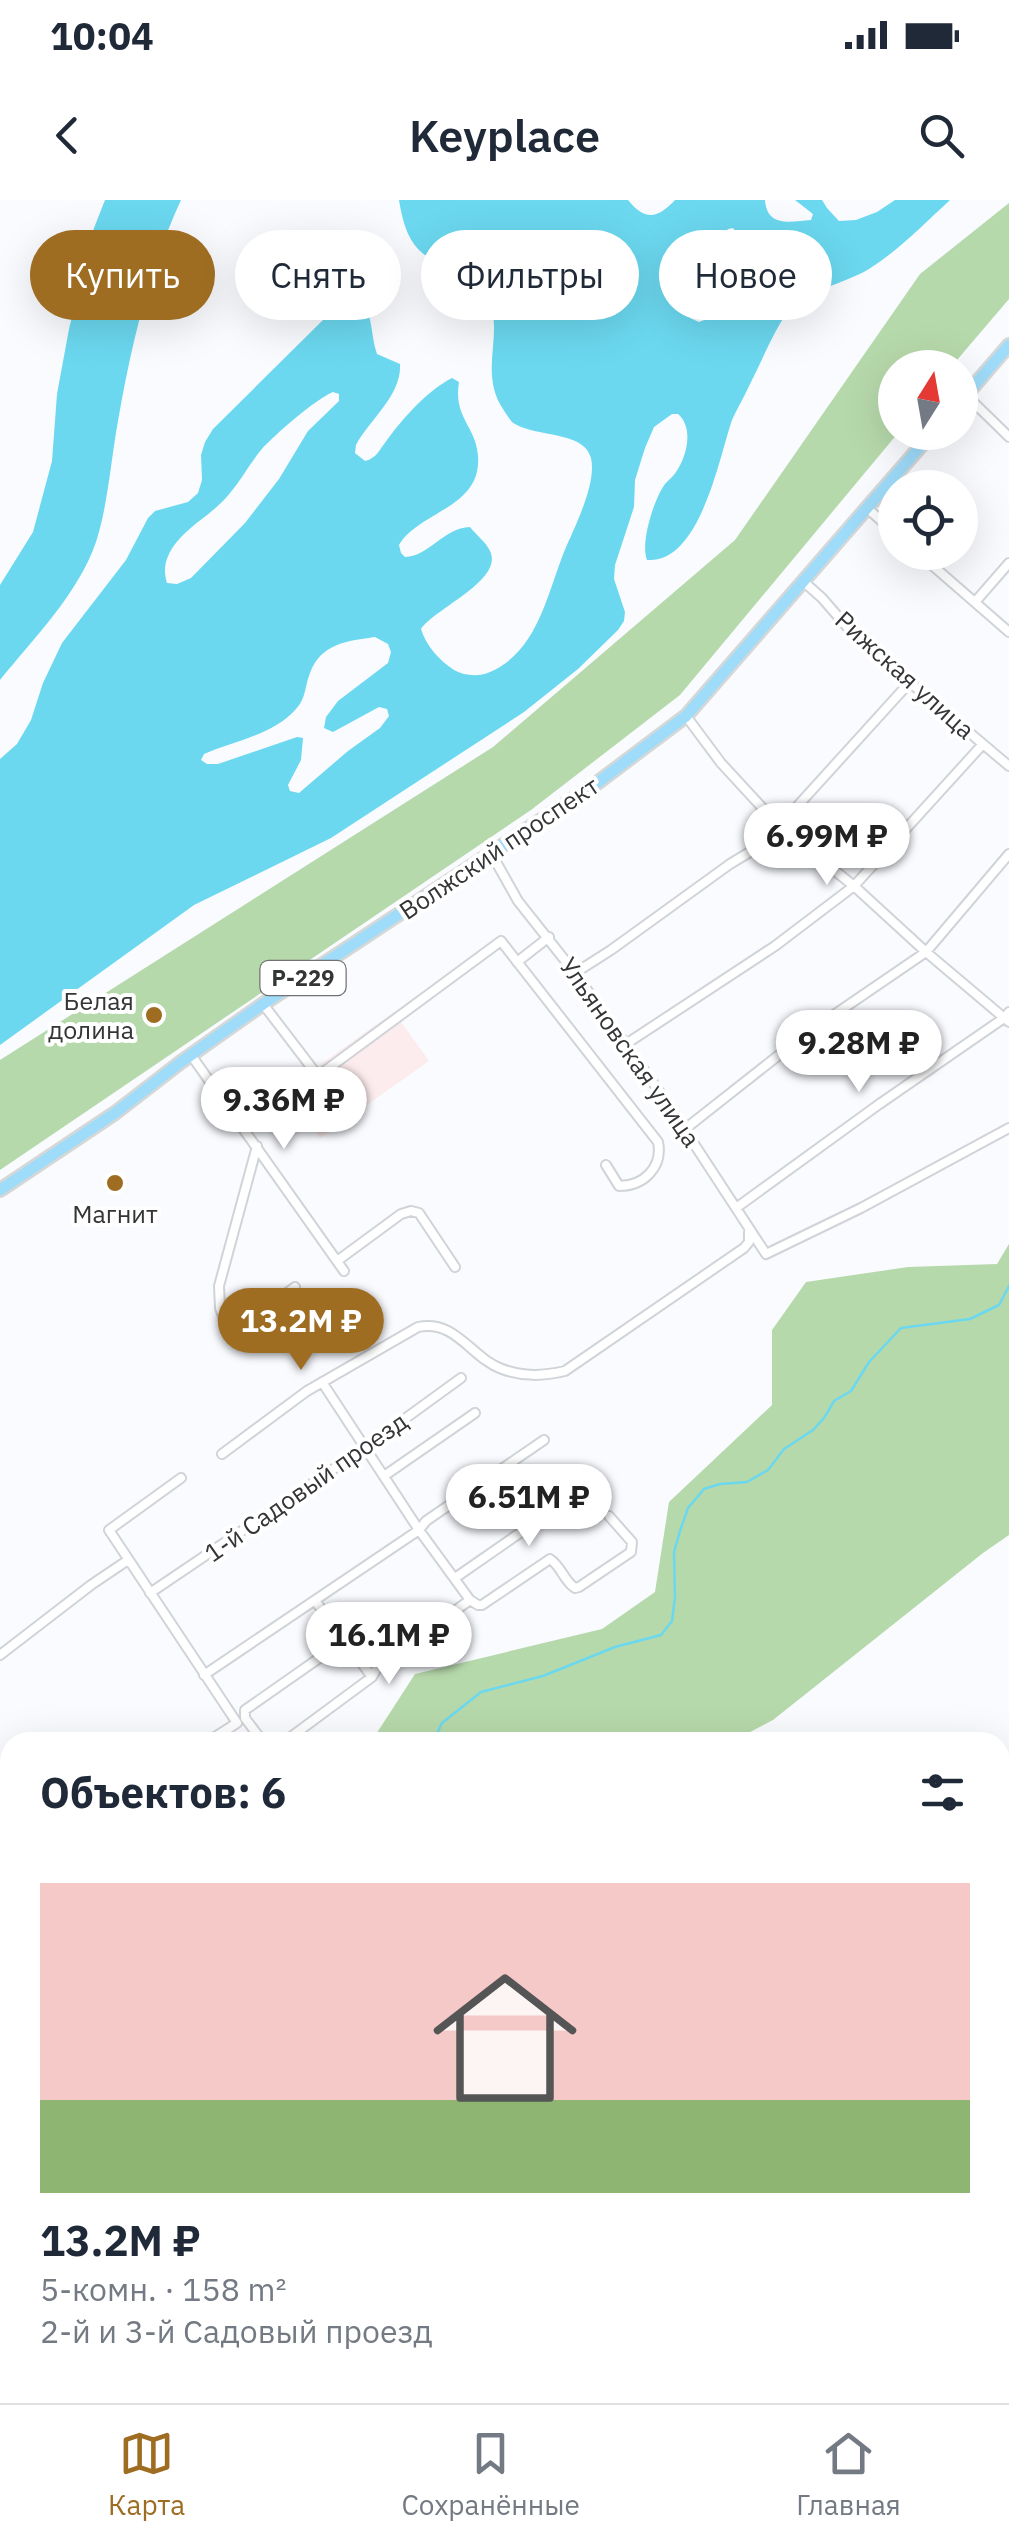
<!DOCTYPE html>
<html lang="ru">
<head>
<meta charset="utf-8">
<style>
	body { margin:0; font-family:"IBM Plex Sans",sans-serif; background:#f2f2f3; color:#1f2937; height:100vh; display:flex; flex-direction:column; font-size:38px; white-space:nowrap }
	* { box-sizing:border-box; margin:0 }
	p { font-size:32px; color:#747a83 }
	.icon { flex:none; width:55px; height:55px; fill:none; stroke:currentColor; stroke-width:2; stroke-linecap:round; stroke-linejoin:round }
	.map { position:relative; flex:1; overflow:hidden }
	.sheet { position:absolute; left:0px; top:1532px; width:1010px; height:672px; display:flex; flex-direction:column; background:#fff; border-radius:30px 30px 0 0; box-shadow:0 10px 40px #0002 }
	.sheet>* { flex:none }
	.hud { position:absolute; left:30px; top:30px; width:950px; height:90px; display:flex; gap:20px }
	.needle { width:65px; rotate:11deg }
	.controls { position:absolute; left:878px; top:150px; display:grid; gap:20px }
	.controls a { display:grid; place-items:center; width:100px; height:100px; border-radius:50%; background:#fff; box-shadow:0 10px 40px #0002; font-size:50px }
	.price { position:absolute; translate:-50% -85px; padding:0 22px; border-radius:35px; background:#fff; color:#222; font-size:32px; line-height:65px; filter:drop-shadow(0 2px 5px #0008) }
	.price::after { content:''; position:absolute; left:50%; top:60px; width:30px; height:22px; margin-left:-15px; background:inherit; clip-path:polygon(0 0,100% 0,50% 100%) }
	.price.on { background:#9e6d22; color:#fff }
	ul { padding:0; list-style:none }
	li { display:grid; align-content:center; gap:20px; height:530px; padding:0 40px }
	li span { display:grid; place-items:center; height:310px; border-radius:0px; color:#555 }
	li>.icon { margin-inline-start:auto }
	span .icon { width:180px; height:180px; fill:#fffc; stroke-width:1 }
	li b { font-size:42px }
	h2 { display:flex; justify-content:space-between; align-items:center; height:120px; padding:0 40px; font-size:42px }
	.pill { padding:0 35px; border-radius:45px; background:#fff; box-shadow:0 10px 40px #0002; font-size:35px; line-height:90px }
	.pill.on { background:#9e6d22; color:#fff }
	.status { display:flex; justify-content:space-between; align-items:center; height:70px; padding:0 50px; background:#fff; direction:ltr }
	.status svg { height:28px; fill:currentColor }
	header { display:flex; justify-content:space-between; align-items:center; height:130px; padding:0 40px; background:#fff; font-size:45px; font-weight:600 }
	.tabs { display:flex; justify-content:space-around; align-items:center; height:140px; border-top:2px solid #e0e1e3; background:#fff; font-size:28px; color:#747a83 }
	.tabs a { display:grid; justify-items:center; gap:5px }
	.tabs .on { color:#9e6d22 }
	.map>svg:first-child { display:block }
	.medical { fill:#fdeced }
	.green { fill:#b6d9ab }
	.forest { fill:#a1d390 }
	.water { fill:#6bd8ef; fill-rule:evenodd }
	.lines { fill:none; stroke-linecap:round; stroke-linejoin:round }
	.stream { stroke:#6bd8ef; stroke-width:2.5 }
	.street-casing { stroke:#d0d3d7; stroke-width:12 }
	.secondary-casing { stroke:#d0d3d7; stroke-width:15 }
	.primary-casing { stroke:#d6d7d7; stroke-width:16 }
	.street { stroke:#fff; stroke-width:8 }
	.secondary { stroke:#fff; stroke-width:10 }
	.primary { stroke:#9fdcfa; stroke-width:11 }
	.rail-casing { stroke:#5b5c5e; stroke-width:6 }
	.rail { stroke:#fff; stroke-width:2.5; stroke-dasharray:8; stroke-linecap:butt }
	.poi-dot { fill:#9e6d22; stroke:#fff; stroke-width:4 }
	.labels { text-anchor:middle; stroke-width:8; stroke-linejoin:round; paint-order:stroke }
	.shield { fill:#fff; stroke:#717273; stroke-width:2.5 }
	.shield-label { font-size:22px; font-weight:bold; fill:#343537 }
	.street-label { font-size:25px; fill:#343537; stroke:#fff }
	.poi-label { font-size:25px; fill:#343537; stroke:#fff; text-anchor:end }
</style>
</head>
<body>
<div class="status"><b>10:04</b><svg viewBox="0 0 49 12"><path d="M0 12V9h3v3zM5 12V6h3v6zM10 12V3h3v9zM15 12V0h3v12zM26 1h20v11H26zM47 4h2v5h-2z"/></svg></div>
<header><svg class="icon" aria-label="back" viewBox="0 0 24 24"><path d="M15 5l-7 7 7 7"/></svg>Keyplace<svg class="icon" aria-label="search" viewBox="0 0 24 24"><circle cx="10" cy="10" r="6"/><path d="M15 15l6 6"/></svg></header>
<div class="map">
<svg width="1009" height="2203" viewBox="0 0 1009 2203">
	<rect width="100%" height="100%" fill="#f9fbff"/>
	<path class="medical" d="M394,812L429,861L320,938L286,889Z"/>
	<path class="green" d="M1009,3V99L951,167L895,168V232L898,233L680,495L531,610L0,970V860L493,547L735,340L920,74Z
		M1009,1044V1335L983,1353L773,1520L731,1542H371L415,1474L602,1429L655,1392L669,1302L772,1205V1130L806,1082L908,1067L997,1064Z
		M1009,1926V2115L1000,2127V1939Z
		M10,2095V2195H112L118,2203H0V2098Z
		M514,2195H644L645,2198L641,2203H505Z
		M807,2195H948L941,2203H801Z"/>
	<path class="forest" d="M1009,1736V1865L1000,1877V1747Z
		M651,2195H744L738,2203H649Z"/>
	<path class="water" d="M105,0H181C149,69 131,146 118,221C111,259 108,305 96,342C78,394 34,438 0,480V385L33,332L52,261L57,194L69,129L94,28Z
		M399,0H628C645,21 657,19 675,0H765C767,27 789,22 811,20L813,14L795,0H822L827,8L839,21L856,20L877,12L895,0H950C924,24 899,50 869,69C844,84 809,89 788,112C776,126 759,167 749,186C744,197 737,209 732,220C719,258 700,364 647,360C640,343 654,299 665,284C668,280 673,277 676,272C687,256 694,228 678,214H672L654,227L645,248L635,280L634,307L615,365L614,379L625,412L624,421L618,430L578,469L524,512L331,638L194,705L0,845V559L17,544L31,520L43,483L62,443L126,360L148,318L155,311L188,302L198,293L202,280L201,255L205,242L213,229L323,120C337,110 347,102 364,104C373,119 371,137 377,154L400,164C402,195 370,219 356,245L355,253L365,261C377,258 379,250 387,240C404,217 427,191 452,178L459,182C453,218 476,226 478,256C482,308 419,311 399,345L401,353L405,357C430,356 443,328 470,327C476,335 486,342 490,351C504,380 435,408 421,429C426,446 440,461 454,470C465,476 479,477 490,472C537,452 547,395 564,352C574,328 597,284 591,258C584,230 534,238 512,222C510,220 505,212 503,209C478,171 505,134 488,99C485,92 483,84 478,79C470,71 460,70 450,67C414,56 405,36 399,0ZM733,28L736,32L726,95L717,115L699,122L690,118C680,100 674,83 679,63C700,49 712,52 728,29ZM333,192L339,194V201L308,231L279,279L245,323L191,378L177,384L167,383C164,373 164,364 169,354C181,330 207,318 224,300C239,284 248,266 261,250C273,236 317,198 333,192ZM375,437L388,444L391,452L388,463L338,501L326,517L324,528L333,532L379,507L387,509L389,516L380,528L348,551L299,593L290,591L288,585L301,560L303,538L297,537L218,564H207L201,560L204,554C234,541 273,535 296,509C306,499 305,485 310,473C321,443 348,441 375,437Z"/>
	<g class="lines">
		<path class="stream" d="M433,1542L442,1523L481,1492L543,1476L615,1447L661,1435L672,1421L675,1397L674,1352L680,1331L688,1308L704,1289L720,1284L747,1282L768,1270L784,1249L813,1230L824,1218L834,1201L851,1191L869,1162L901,1128L970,1119L999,1105L1009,1086"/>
		<g class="street-casing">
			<path id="street" d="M966,195L1009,237
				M867,308L895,333
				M917,352L1009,432
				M804,382L822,398L855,436L1009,566
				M975,402L1009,363
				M686,516L721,563L780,627L854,686L926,752L1009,822
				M491,653L518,701L575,773L666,901L766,1054L861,1008L1009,928
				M517,762L549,737
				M575,773L611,750L730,664L763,644L910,482
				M263,804L318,876L501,741L658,942C663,967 644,986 619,986L606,965
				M626,844L775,746L854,686L983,544
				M191,855L344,1071
				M685,929L803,836L926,752L1009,654
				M257,946L219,1086L220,1108L227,1128L231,1131L238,1129L295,1087
				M736,1008L878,905L1004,818L1009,812
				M337,1061L401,1014L411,1011L419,1013L455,1067
				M322,1182L419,1330L470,1400
				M222,1254L307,1191L418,1127C456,1119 471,1158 502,1169C524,1177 543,1176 565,1171L744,1048L749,1042V1032
				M384,1276L475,1213
				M181,1278L109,1330L237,1523L207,1542
				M455,1378L583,1289
				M150,1393L366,1247L461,1178
				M470,1400L478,1405H482L550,1359C561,1366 564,1381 575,1388L579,1387L631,1352L632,1342L609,1316
				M316,1402L372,1477
				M0,1455L91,1385L128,1360
				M204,1475L419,1330L426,1321L544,1240
				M263,1542L245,1518V1510L345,1440
				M284,1542L372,1477L378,1466L470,1400
				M0,1660L10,1654
				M0,1755L10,1753"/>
		</g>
		<g class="secondary-casing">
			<path id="secondary" d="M1000,2126L1009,2114
				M942,2203L948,2195"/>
		</g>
		<g class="primary-casing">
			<path id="primary" d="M960,202L1009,145
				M0,990L115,913L181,862L263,804L597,583L686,516L933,232"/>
		</g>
		<use href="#street" class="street"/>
		<use href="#secondary" class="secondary"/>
		<use href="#primary" class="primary"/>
		<g class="rail-casing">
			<path id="rail" d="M1000,1901L1009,1889
				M1000,1932L1009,1926
				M778,2203L784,2195"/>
		</g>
		<use href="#rail" class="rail"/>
	</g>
	<g class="poi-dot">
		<circle cx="154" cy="815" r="10"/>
		<circle cx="115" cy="983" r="10"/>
	</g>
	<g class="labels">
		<rect class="shield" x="260.5" y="761" width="85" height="34" rx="8"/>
		<g class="shield-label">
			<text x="303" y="786">Р-229</text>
		</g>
		<g class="street-label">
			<text transform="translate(905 475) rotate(42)" y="9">Рижская улица</text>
			<text transform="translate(499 648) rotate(-34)" y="9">Волжский проспект</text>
			<text transform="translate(630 852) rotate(55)" y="9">Ульяновская улица</text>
			<text transform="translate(306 1287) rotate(-35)" y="9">1-й Садовый проезд</text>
		</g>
		<g class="poi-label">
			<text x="134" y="810">Белая<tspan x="134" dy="29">долина</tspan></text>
			<text x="115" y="1023" text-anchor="middle">Магнит</text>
		</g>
	</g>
</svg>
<div class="controls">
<a><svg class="needle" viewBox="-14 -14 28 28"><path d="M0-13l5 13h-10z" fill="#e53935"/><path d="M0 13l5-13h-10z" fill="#747a83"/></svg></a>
<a><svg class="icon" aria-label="locate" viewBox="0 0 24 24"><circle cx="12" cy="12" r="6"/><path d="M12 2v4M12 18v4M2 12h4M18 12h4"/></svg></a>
</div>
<b class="price" style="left:827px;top:688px">6.99M ₽</b>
<b class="price" style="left:859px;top:895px">9.28M ₽</b>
<b class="price" style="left:284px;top:952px">9.36M ₽</b>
<b class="price on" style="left:301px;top:1173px">13.2M ₽</b>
<b class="price" style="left:529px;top:1349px">6.51M ₽</b>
<b class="price" style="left:389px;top:1487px">16.1M ₽</b>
<div class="hud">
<a class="pill on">Купить</a>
<a class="pill">Снять</a>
<a class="pill">Фильтры</a>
<a class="pill">Новое</a>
</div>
<section class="sheet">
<h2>Объектов: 6<svg class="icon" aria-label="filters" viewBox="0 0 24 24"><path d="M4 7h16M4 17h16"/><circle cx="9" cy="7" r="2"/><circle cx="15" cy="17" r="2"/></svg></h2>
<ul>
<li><span style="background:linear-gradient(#f6c9c9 70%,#8fb573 0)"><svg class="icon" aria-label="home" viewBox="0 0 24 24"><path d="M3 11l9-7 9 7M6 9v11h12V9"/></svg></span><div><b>13.2M ₽</b><p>5-комн. · 158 m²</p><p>2-й и 3-й Садовый проезд</p></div></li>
</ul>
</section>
</div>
<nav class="tabs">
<a class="on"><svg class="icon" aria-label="map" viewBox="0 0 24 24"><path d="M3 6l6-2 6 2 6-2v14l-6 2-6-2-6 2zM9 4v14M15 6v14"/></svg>Карта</a>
<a><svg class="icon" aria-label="saved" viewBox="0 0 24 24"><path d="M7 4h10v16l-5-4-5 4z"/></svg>Сохранённые</a>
<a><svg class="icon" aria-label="home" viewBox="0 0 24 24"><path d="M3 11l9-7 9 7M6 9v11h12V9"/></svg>Главная</a>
</nav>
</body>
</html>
